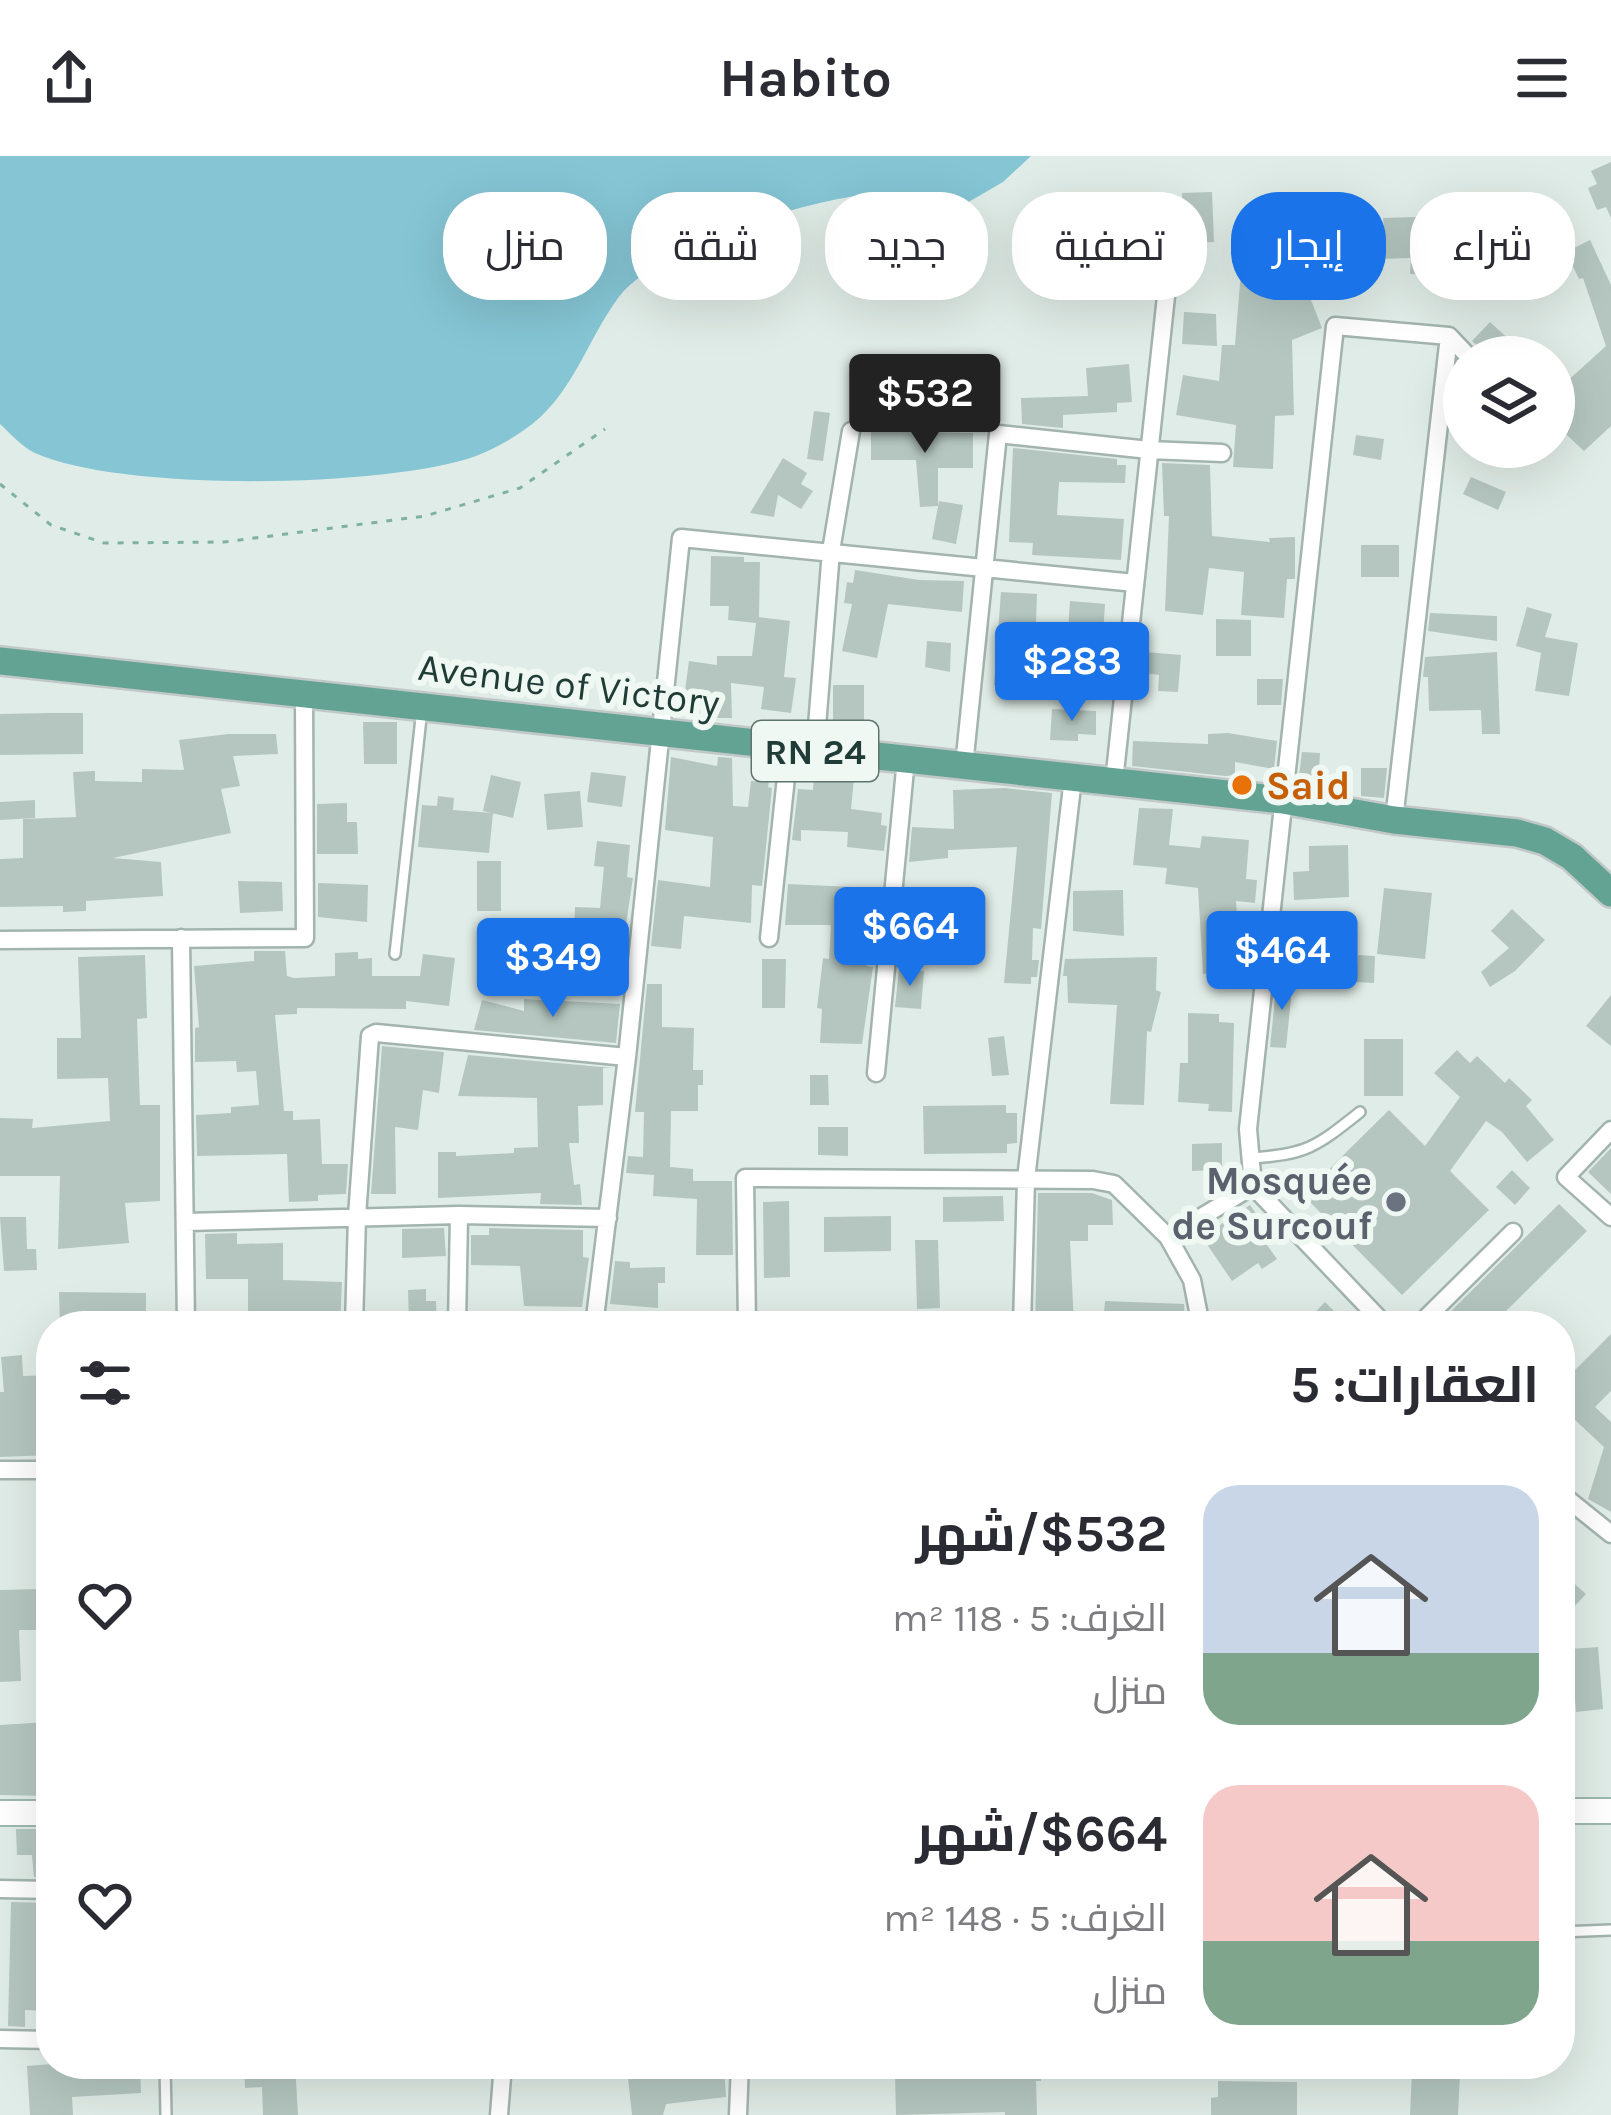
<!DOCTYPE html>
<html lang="ar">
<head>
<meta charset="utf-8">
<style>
	body { margin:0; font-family:Karla,Cairo,sans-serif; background:#f7f7f7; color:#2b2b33; direction:rtl; height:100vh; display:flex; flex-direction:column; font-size:45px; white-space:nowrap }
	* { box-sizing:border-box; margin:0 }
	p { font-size:39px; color:#7c7c81 }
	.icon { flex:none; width:66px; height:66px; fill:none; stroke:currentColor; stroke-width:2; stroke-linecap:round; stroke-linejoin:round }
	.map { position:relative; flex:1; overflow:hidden; direction:ltr }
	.sheet { position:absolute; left:36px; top:1155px; width:1539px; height:768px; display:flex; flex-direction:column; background:#fff; border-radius:48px; box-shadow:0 12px 48px #0002; direction:rtl }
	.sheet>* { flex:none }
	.banner { position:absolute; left:36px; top:36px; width:1539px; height:108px; direction:rtl; display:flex; gap:24px }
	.tools { position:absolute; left:1443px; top:180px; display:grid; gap:24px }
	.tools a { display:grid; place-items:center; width:132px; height:132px; border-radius:50%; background:#fff; box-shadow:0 12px 48px #0002; font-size:60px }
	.price { position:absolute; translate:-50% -102px; padding:0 27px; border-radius:12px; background:#1a73e8; color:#fff; font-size:39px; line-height:78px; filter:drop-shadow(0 3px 6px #0008) }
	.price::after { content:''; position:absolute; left:50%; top:72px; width:36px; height:27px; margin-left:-18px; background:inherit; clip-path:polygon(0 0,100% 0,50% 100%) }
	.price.on { background:#222; color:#fff }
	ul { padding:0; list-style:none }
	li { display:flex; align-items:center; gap:36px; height:300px; padding:0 36px }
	li span { display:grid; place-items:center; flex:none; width:336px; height:240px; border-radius:36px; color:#555 }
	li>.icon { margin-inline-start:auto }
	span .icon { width:144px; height:144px; fill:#fffc; stroke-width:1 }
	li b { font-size:51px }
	h2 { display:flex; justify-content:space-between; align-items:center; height:144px; padding:0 36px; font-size:51px }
	.tag { padding:0 42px; border-radius:48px; background:#fff; box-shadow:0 12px 48px #0002; font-size:42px; line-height:108px }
	.tag.on { background:#1a73e8; color:#fff }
	header { display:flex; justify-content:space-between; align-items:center; height:156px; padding:0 36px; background:#fff; font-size:54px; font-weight:700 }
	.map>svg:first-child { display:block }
	.water { fill:#85c5d4 }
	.building { fill:#b5c6c0 }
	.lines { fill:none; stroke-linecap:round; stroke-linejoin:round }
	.lane-casing { stroke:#a3b4ae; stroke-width:14 }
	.street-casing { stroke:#a3b4ae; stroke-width:21 }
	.secondary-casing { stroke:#9eb8af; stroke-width:28 }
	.primary-casing { stroke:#c1c8c7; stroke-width:32 }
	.path { stroke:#7fb1a2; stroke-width:3; stroke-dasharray:6 9; stroke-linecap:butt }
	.lane { stroke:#fff; stroke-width:9 }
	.street { stroke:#fff; stroke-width:16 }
	.secondary { stroke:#fff; stroke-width:24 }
	.primary { stroke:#62a394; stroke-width:27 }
	.food-dot { fill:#e8710a; stroke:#f0f8f4; stroke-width:4.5 }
	.worship-dot { fill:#6b7280; stroke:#f0f8f4; stroke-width:4.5 }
	.labels { text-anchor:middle; stroke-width:12; stroke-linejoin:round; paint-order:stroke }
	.shield { fill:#f0f8f4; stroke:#5e746f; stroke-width:3 }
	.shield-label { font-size:36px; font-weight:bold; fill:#203c36 }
	.street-label { font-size:39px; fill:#203c36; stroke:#f0f8f4 }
	.food-label { font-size:39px; font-weight:bold; fill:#c56008; stroke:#f0f8f4; text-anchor:start }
	.worship-label { font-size:39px; font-weight:bold; fill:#5b616d; stroke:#f0f8f4; text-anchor:end }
</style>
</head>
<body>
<header><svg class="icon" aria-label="menu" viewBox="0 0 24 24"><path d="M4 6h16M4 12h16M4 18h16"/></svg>Habito<svg class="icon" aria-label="share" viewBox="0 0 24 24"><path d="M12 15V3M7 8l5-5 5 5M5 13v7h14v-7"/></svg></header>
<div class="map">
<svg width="1611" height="1959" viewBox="0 0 1611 1959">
	<rect width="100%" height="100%" fill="#e0ece7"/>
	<path class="water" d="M0,0H1031L1003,26L965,48C937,44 912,36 884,37C819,39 657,89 618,142C586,186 571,243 524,274C510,284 492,294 476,300C386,332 121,336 35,297C22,291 11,278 0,268Z"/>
	<path class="building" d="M1611,6V62L1606,51L1597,54L1588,32L1597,28L1591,15Z
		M1212,36L1214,86L1185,87L1182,37Z
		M1416,61L1417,74H1480V100L1459,101L1460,119L1410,118L1411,102L1375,103L1374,74H1384L1383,62Z
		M1256,70L1284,72L1282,92L1329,96L1327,113L1346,115L1344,139H1309L1322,172L1292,184L1294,259L1275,260L1273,313L1233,311L1236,269L1176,259L1183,219L1219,225L1222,189H1235L1243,90L1255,91Z
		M1590,84L1611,129V270L1584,295L1554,267V237L1606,190L1583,122L1579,123L1566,96Z
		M1184,156L1216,158L1217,190L1182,188Z
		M1490,166L1528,201H1489L1472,185Z
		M1129,208L1132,246L1117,247V256L1063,259V272L1022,268L1021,242L1088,240L1086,212Z
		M814,255L830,257L823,305L807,303Z
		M871,275L973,277V312H938V350L920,351L916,304H871Z
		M1356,279L1384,283L1381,304L1353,299Z
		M1013,292L1117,303V309H1126L1125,327L1059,326L1057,359L1124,363L1121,404L1032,399L1033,387L1009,386Z
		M783,302L807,317L801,328L813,335L801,353L778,339L774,361L750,357Z
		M1162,307L1210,309L1212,380L1270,386L1269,382L1295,381V423H1287L1284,462L1241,459L1244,416L1209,412L1203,459L1165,455L1169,360H1164Z
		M1471,321L1506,336L1498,354L1463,338Z
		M939,345L963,349L956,388L932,383Z
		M1361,389H1399V421H1361Z
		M711,400L744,401V406H760L759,461L790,465L784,521L796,522L791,557L761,553L764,531L731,527L732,562H703L702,544L684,542L689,505L717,509V500H752L756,467L728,464L729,450H710Z
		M855,414L919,424L964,425L962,456L888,448L877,502L842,495L852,448L844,447L847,426L853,427Z
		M1001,436L1037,438L1035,494H1043V529H994Z
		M1070,445L1105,448L1103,478L1068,475Z
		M1527,451L1552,458L1545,481L1578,487L1569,540L1535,535L1541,497L1516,490Z
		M1430,457L1497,460V485L1428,475Z
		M1216,463L1251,464V500H1216Z
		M927,485L951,487L950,516L925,511Z
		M1145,496L1181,499L1178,536L1158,535L1159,519L1144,517Z
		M1497,496L1500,578H1482L1481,554L1429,555L1428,521H1423L1425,501Z
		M1257,523H1283L1281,549H1257Z
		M833,529H864V564H833Z
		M1052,553L1096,555V579L1078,578V585L1050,584Z
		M50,557H83V598L0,599V558Z
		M363,566H397V608H364Z
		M1228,577L1277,585L1274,613L1235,606V619L1225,620L1132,610L1133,585L1208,588V578Z
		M228,578H276L278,598L233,600L240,630L221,633L231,677L113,702L161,706L163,740L86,745V755L63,756V750L0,751V703L23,702V663L76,661L73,616L95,615V625L142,626V613L184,614L179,584Z
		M1302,596L1320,597L1318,632L1298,628Z
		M671,601L717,610L718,601L732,602L733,650L748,651L751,625L769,626L768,631L772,632L762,730L752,729L751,767L684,760L681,793L651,790L658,724L710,731L713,681L665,674Z
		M1361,612H1387L1384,642L1361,640Z
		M591,616L626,620L622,651L587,646Z
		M491,619L521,626L513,662L483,655Z
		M814,621L854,623L851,653L882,657L881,669L887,670L884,695L847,691L848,676L801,674V685L792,684L798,633L813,634Z
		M1005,632L1052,637L1041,773L1033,772L1032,804H1039L1037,821H1031V828L1004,827L1017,691L948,694V702L909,706L912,671L954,673L953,634Z
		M580,635L583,671L547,674L544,638Z
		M438,640L454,642L453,654L493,657L489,697L418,691L422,649L437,650Z
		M35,644V662L0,664V646Z
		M347,647V666H357L358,698H317V648Z
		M1139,652L1173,653L1169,689L1200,692L1202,680L1249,684L1246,723L1257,724L1255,747L1236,745L1241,815L1203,818L1198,732L1165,728L1167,712L1133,709Z
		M597,685L630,689L627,721L633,722L619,814L573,813L575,751L600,752L604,711L594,710Z
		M1348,689L1349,741L1294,744L1293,716L1309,715V690Z
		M477,705H501V755H477Z
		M238,725L282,726L283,755L240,757Z
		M318,727L368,729L367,766L318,761Z
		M788,728L873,732L867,810L873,811L862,888L820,887L822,853L817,852L823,802L829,803L831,769H785Z
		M1384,732L1432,737L1425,803L1377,798Z
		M1123,734L1124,780L1073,775V735Z
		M1512,753L1545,784L1515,815L1490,831L1481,816L1509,792L1491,775Z
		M254,795H285L287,820L294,822L335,820V797L358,796V803L372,802V820H420L423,798L455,802L449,850L406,845V853L297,852V858L275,859L284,955H293V964L320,963L322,1008H348L346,1038L318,1039V1045L289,1046L287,998L197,1000L196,959L231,957V951L259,949L256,915L237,916L236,905L195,906V872L199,871L194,810L254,805Z
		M145,799L147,862L137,863L140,949H160V1045L125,1047L129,1087L58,1093L60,1020H0V962L33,963L32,972L110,965L108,922L57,923V882H81L78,801Z
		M1358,799L1375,800L1374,827L1356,826Z
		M1157,801L1156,834L1161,836L1151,876L1147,875L1144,949L1110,948L1117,849L1068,847L1067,820H1063L1065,803Z
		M762,803H786L785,852H762Z
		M899,813L924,815L921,853L895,851Z
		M1277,822L1293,823L1286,892L1270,891Z
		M647,828H662V871L694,872L693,914H703V929H698V955H671L670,1011L693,1013V1025H732L733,1099H696L697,1043L653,1040L654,1019L626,1017L628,1000L643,1001L644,956H635Z
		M1611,839V890L1586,870Z
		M524,843L620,848L616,887L474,874L482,844L524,855Z
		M1188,857L1219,858V866L1234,867L1232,956L1208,955L1209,948L1178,946L1180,907H1188Z
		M1004,880L1009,919L992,920L988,882Z
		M1364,883H1403V940H1364Z
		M382,890L444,896L439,937L423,934L418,974L395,971L396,1038H371Z
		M1457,894L1470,907L1477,900L1505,927L1509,922L1532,944L1526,950L1554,984L1527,1006L1502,976L1486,965L1450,1015L1489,1054L1402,1139L1303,1039L1389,954L1425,990L1460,941L1434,917Z
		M468,899L613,912H603V949L578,950L579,987H569L574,1029L580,1028L582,1049L540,1048L541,1037L438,1042V996H456V1000L514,997V992L538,991L537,942L458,940Z
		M810,919H828L829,949H810Z
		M1006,949V957H1017V987L1007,988V997L924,998L923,950Z
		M818,971H848V1000L818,999Z
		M1222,987V1014L1192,1015V988Z
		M1611,992V1038L1588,1016Z
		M1512,1014L1530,1032L1515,1049L1496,1031Z
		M1038,1037H1092L1112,1044L1113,1069H1088V1085H1070L1074,1170H1035Z
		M1003,1040L1004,1065L943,1066V1041Z
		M789,1045L790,1121L764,1122L763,1046Z
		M1559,1048L1587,1075L1491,1170H1436Z
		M1250,1049L1274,1084L1267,1089L1277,1103L1262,1113L1258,1107L1232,1125L1202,1081Z
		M891,1060V1095L824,1096V1061Z
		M0,1061H26L27,1093H36L37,1114L4,1115Z
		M444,1072L446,1100L402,1102V1073Z
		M489,1072L583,1074V1101L589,1102L582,1151L524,1150L520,1110L471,1109V1079H489Z
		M237,1077V1088L283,1087V1124L342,1126L340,1170L248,1165V1123H206L205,1078Z
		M915,1084H938L940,1152L917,1153Z
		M615,1105L630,1106V1112L665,1111V1127H658V1152L610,1148Z
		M426,1133V1145H436L437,1170H409L408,1134Z
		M59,1136L146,1137V1166L60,1170Z
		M1105,1145L1184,1148L1185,1170H1103Z
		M1325,1146L1349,1170H1302Z
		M1611,1178V1235L1595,1251L1611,1266V1356L1588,1343L1604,1291L1560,1250V1229Z
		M22,1199L23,1220L49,1219L51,1299L0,1301V1236H4L1,1201Z
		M1560,1415L1586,1438L1560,1466Z
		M40,1433V1474H19L21,1525L0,1526V1434Z
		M1598,1491L1603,1553L1576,1556L1571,1493Z
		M48,1566L51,1640L0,1639V1569Z
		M16,1673H51V1721H34L32,1699H17Z
		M11,1746L51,1747V1791H41L40,1828H51V1855L25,1854V1871L8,1870Z
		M52,1908H140L141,1937L72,1941L73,1959H30L27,1910Z
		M244,1908H295L298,1959H263L262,1931L245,1932Z
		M630,1908H724L726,1941L666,1948L663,1959H632L627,1913H631Z
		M958,1908H985V1922L1019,1921L1018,1910L1040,1909L1041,1925H1036L1037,1959H1005V1956L896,1959L895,1917L958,1915Z
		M1412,1915L1460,1917L1458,1959H1410Z
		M1218,1925L1297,1926V1959H1211V1942L1218,1941Z"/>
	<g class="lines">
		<g class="lane-casing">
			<path id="lane" d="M395,798L422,553
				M1249,1002C1306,999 1316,991 1360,956
				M1560,1776L1611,1774
				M165,1908L166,1959"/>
		</g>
		<g class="street-casing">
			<path id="street" d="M815,595L831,395L851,275
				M964,610L998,278L1149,294L1222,297
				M1114,626L1167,131
				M1394,664L1449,180
				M181,782L186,1170
				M769,782L789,593
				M0,784L305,782L304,537
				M876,917L906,603
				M1611,974L1566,1021L1611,1061
				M186,1066L459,1059L608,1062
				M1168,1081L1192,1124L1201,1170
				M354,1170L357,1060L370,880L376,877L627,901
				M457,1170L459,1059
				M594,1170L627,901L681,382L1135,427
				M747,1170L745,1022L1093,1024L1114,1028L1168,1081L1253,1030
				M1022,1170L1026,1023L1073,622
				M1386,1170L1253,1030L1248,973L1335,170L1449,180L1469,201
				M1418,1170L1513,1076
				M0,1314H51
				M1560,1337L1611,1378
				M0,1733L51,1734
				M0,1883L51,1884
				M499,1959L503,1908
				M738,1959L740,1908"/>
		</g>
		<g class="secondary-casing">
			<path id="secondary" d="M1560,1655H1611
				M0,1657H51"/>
		</g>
		<g class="primary-casing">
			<path id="primary" d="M0,505L1283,644L1394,664L1517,677L1545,685L1572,701L1611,737"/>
		</g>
		<path class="path" d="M0,328L51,369L104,387L224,386L425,360L520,332L605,273"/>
		<use href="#lane" class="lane"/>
		<use href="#street" class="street"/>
		<use href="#secondary" class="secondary"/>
		<use href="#primary" class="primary"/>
	</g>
	<circle class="food-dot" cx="1242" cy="629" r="12"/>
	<circle class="worship-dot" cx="1396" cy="1046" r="12"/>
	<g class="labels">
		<rect class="shield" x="752" y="565" width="126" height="60" rx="9"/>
		<g class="shield-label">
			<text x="815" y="608">RN 24</text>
		</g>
		<g class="street-label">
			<text transform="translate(569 528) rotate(7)" y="14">Avenue of Victory</text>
		</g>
		<g class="food-label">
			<text x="1266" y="643">Said</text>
		</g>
		<g class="worship-label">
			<text x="1372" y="1038">Mosquée<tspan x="1372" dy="45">de Surcouf</tspan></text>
		</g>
	</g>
</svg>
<div class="tools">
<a><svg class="icon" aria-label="layers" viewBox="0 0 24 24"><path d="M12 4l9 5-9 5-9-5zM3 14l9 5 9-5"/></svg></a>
</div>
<b class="price on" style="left:925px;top:300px">$532</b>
<b class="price" style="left:1072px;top:568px">$283</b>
<b class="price" style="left:910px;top:833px">$664</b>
<b class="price" style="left:1282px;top:857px">$464</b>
<b class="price" style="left:553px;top:864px">$349</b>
<div class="banner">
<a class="tag">شراء</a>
<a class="tag on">إيجار</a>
<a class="tag">تصفية</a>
<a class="tag">جديد</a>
<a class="tag">شقة</a>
<a class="tag">منزل</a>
</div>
<section class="sheet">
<h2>العقارات: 5<svg class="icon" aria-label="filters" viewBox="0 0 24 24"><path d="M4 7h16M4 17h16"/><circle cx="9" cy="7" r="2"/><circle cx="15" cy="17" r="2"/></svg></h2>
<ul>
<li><span style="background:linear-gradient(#c9d6e8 70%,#7fa58c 0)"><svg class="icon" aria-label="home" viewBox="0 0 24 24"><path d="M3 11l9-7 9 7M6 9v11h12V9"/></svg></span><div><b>$532/شهر</b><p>الغرف: 5 · 118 m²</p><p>منزل</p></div><svg class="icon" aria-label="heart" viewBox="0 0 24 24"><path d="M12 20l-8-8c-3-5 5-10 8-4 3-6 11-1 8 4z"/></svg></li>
<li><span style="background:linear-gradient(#f6c9c9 65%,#7fa58c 0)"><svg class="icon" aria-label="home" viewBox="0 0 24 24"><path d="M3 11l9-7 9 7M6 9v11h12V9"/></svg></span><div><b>$664/شهر</b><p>الغرف: 5 · 148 m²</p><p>منزل</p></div><svg class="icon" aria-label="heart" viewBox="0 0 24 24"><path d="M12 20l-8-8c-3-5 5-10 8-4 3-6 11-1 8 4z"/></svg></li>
</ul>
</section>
</div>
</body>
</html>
